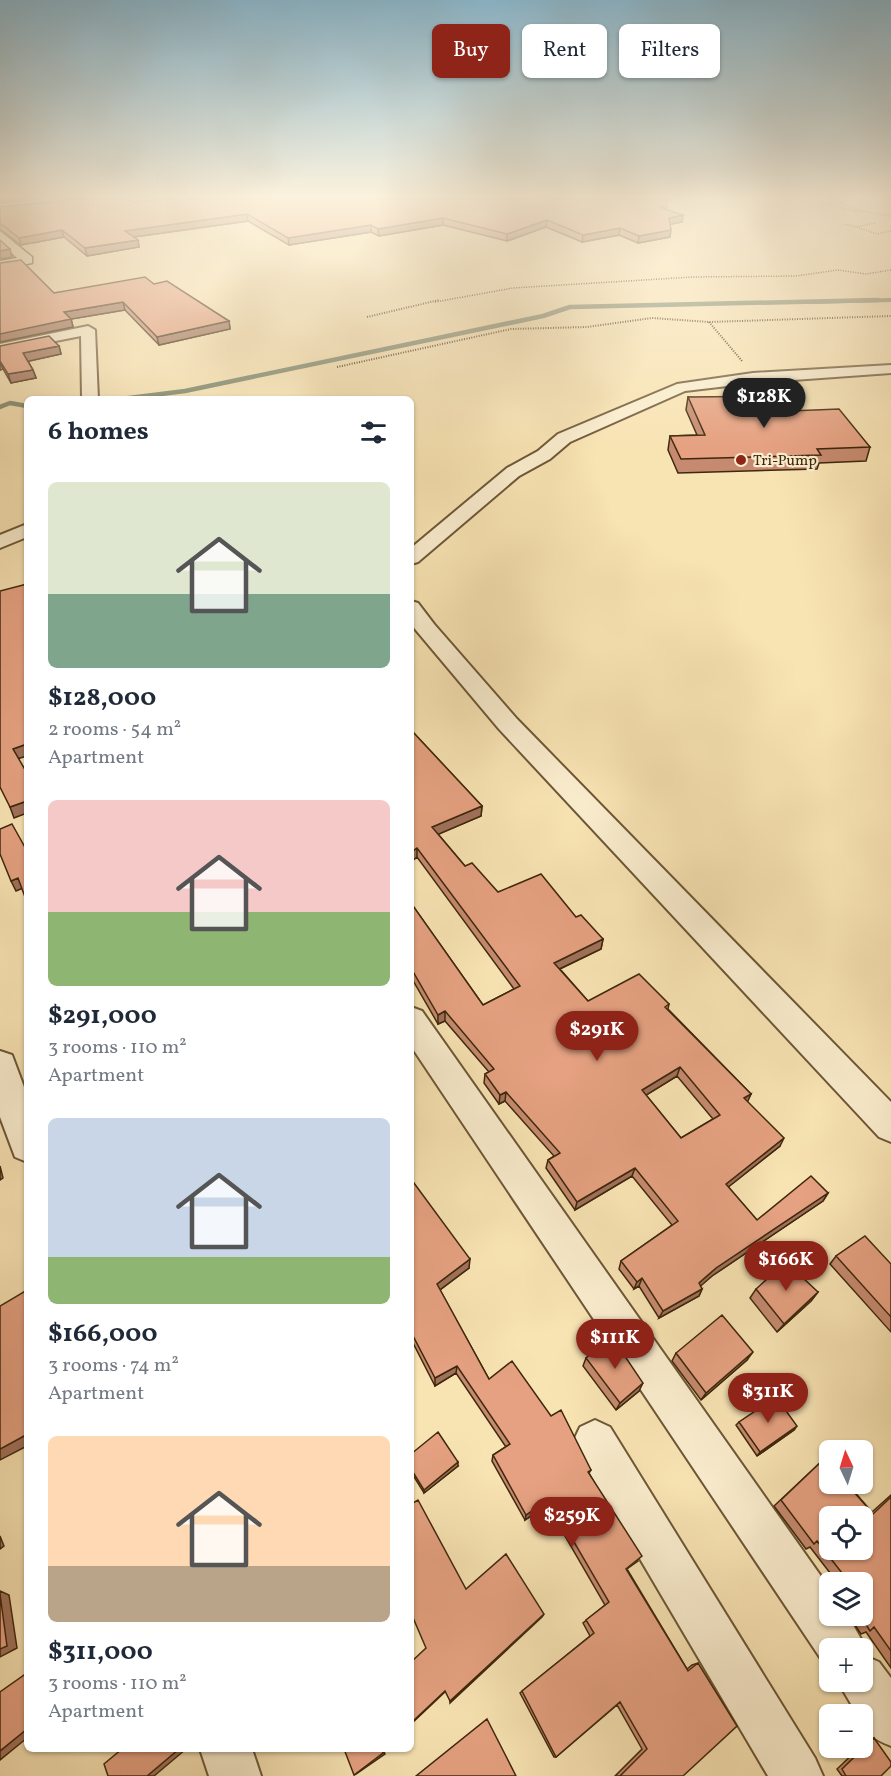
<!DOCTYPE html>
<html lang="en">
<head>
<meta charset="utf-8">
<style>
	body { margin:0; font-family:Vollkorn,serif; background:#f2f2f3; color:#1f2937; height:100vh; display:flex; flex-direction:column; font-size:22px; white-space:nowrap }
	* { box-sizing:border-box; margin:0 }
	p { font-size:20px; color:#747a83 }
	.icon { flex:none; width:33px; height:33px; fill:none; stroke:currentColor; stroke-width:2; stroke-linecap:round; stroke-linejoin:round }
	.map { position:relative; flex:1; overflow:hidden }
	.drawer { position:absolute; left:24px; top:396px; width:390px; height:1356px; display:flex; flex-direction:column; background:#fff; border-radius:9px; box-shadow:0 2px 4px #0004 }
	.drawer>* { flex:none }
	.banner { position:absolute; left:432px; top:24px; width:369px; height:54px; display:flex; gap:12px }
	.needle { width:39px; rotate:356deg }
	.controls { position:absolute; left:819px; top:1440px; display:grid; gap:12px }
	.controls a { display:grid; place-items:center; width:54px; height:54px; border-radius:9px; background:#fff; box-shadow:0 2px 4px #0004; font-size:30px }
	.price { position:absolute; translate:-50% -51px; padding:0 14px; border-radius:21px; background:#8f2418; color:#fff; font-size:20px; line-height:39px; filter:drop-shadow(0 2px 3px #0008) }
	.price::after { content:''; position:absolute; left:50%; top:36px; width:18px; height:14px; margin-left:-9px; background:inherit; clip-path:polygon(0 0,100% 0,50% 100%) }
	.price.on { background:#222; color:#fff }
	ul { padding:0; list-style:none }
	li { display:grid; align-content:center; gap:12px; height:318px; padding:0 24px }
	li span { display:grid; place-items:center; height:186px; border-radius:9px; color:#555 }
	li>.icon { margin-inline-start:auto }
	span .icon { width:108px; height:108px; fill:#fffc; stroke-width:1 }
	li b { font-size:26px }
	h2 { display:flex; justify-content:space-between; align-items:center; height:72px; padding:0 24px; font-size:26px }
	.pill { padding:0 21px; border-radius:9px; background:#fff; box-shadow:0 2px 4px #0004; font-size:21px; line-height:54px }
	.pill.on { background:#8f2418; color:#fff }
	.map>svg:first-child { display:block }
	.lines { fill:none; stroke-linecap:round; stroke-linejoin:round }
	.stream-far1 { stroke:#798369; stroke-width:4 }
	.stream { stroke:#798369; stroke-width:4.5 }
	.street-casing { stroke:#6d5736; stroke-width:4 }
	.secondary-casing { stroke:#3f280d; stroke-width:3 }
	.path-far1 { stroke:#3f280d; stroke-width:1.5; stroke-dasharray:1 1.5; stroke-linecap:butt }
	.path { stroke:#3f280d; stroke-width:2; stroke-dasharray:1 1.5; stroke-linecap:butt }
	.street { fill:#faedce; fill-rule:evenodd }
	.secondary { fill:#faedce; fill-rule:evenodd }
	.wall { fill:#c58a6f; stroke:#3f280d; stroke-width:1.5; fill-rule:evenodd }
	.shaded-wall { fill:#a0715a; stroke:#3f280d; stroke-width:1.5 }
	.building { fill:#e5a181; stroke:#3f280d; stroke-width:1.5; fill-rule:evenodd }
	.poi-dot { fill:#8f2418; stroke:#faedce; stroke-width:2 }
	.labels { text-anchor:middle; stroke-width:4.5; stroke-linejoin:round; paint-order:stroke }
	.far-poi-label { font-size:15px; fill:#3f280d; stroke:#faedce; text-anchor:start }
</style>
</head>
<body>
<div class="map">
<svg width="891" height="1776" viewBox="0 0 891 1776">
	<rect width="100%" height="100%" fill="#f8e3b3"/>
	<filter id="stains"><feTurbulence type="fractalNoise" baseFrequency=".00333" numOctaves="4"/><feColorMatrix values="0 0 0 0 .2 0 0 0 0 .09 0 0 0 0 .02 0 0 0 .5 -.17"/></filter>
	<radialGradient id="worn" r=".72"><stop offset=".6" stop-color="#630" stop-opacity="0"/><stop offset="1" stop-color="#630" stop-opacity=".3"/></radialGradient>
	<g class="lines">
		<path class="stream-far1" d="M809,302L891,300"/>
		<path class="stream" d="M121,399L185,391L543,316L570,307L878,300
			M0,407L10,403L27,406"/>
		<g class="street-casing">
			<path id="street" d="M88,326L95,330L98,399H82L81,336L0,352V344Z
				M891,365V373L753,383L685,391L570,442L550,459L519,476L418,562L411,564V548L507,468L538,451L558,434L677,384L753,373Z
				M27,524V537L0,548V535Z
				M411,601L418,603L434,624L517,719L891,1102V1142L879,1137L499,729L415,629L411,623Z
				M411,1007L422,1011L830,1589V1616H848L866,1648L863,1655L879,1662L891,1678V1746C876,1740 862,1733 862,1714H857L838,1682H862V1648H830V1667L825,1665L411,1046Z
				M0,1051L12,1055L27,1095V1162L15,1157L0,1117Z
				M595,1420L610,1427L815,1758L823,1776H768L580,1457L573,1442L580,1427Z
				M200,1749H252L261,1776H209Z"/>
		</g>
		<g class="secondary-casing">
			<path id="secondary" d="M41,199H73L67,203L0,212V204Z
				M0,231L32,257V263L0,269V261L17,258L0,242Z"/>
		</g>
		<path class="path-far1" d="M828,199L862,211L891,216
			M826,204L859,212
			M875,223L856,227L877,234L891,231
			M845,224L856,227
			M34,243L53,239
			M435,302L513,288L693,277L796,276L838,270L866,274L891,270"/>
		<path class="path" d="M367,317L439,300
			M709,322L742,361
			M337,367L511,329L587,327L652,318L709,322L891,316"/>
		<use href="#street" class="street"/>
		<use href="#secondary" class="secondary"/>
	</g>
	<path class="wall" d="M172,199H675L666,201V209L682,222L670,224V237L638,243L619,235L582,242L546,227L507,241L443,225L379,236L371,232L289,245L248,221L134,237L139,247L87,256L64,237L21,245L0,229V207L133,202Z
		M154,284L229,321L230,329L159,345L125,310L71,319L73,327L54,293Z
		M0,346H59L61,354L28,361L33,370L36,378L11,383L3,369L0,370Z
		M688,397L790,411L870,447L866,461L819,463L817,469L678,473L668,450L670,436L697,435L686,410Z
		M411,730L482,806L481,816L438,834L465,866L498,892L576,917L603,939L601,949L560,969L588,1001L669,1004L668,1009L751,1094L747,1102L780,1146L728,1187L757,1220L828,1193L823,1201L712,1276L700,1286L702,1289L699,1296L659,1318L639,1286L634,1289L619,1269L621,1261L672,1225L632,1176L575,1210L546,1168L548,1160L554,1156L505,1101L499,1104L484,1083L485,1074L489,1072L445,1021L438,1024L411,977V903L483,1005L514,989L417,857L411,862ZM677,1076L713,1119L681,1138L646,1095Z
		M411,1179L469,1268L440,1290L489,1379L551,1416L591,1470L589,1473L638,1561L627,1569L687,1669L692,1665L698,1663L683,1776H615L642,1749L617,1705L556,1757H554L520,1693L590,1636L583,1623L605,1605L547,1505L525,1520L492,1461L493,1455L506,1447L456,1373L435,1386L411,1339Z
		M836,1256L891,1264V1332L830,1264Z
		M756,1289L818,1292L811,1301L777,1332L750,1298Z
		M676,1353L747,1360L701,1400L672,1361Z
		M586,1358L639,1391L616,1410L583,1366Z
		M739,1422L794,1430L757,1456L736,1425Z
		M411,1454L458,1466L424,1493L411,1472Z
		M825,1458L872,1512L891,1495V1668L866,1632L861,1634L849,1616H862V1582H837L810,1547L806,1549L774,1506Z
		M869,1738H874L881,1776H842L837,1769L859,1748H862V1744Z"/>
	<path class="shaded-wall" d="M0,199H24L0,202Z
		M247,214L248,221L127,238L125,231Z
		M683,215L682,222L668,225L669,218Z
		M443,218V225L379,236L378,229Z
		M547,220L546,227L507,241V234Z
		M371,225V232L289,245L288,238Z
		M620,228L619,235L582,242L583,235Z
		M62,230L64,237L21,245L19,238Z
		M671,230L670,237L638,243L639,236Z
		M138,240L139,247L87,256L85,248Z
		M10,249L12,257L0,259V251Z
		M123,302L125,310L71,319L73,327L0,342V334L64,312Z
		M229,321L230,329L159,345L157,337Z
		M59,346L61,354L25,362L23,353Z
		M0,361L3,369L0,370Z
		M33,370L36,378L11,383L8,374Z
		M27,744V756L17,759L13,749Z
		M27,801V813L14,818L10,807Z
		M482,806L481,816L432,837V827Z
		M417,848V857L411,862V852Z
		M18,878L23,888L16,891L11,881Z
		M603,939L601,949L553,972L554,963Z
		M445,1011V1021L438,1024V1015Z
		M680,1067L677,1076L640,1099L642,1090Z
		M506,1092L505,1101L499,1104L500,1095Z
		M751,1094L747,1103L744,1098Z
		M784,1138L780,1146L722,1192L726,1184Z
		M0,1166L3,1178L0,1180Z
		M635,1168L632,1176L575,1210L577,1202Z
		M828,1193L823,1201L712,1276L695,1291L699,1283L716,1268Z
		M470,1259L469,1268L437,1292V1284Z
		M642,1278L639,1286L634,1289L637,1282Z
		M702,1289L699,1296L659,1318L663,1311Z
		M818,1292L811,1301L777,1332L784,1324Z
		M753,1352L747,1360L701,1400L706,1393Z
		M457,1366L456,1373L435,1386V1378Z
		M643,1383L639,1391L616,1410L620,1403Z
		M797,1426L794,1430L757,1456L760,1452Z
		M24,1436L27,1438V1446L0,1460V1449Z
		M458,1462V1466L424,1493V1490Z
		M549,1499L547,1505L525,1520L526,1515Z
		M0,1536L4,1546L0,1549Z
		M0,1591L9,1595L17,1648L0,1657Z
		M544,1614L542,1617L450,1703V1701Z
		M445,1691V1692L411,1724V1723Z
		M27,1729V1738L0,1760V1751Z
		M179,1749H186L154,1776H147Z
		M383,1749H384L383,1750L385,1754L356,1774L354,1775Z"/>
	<path class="building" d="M78,199H127L133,202L172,199H665L667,206L659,207L683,215L669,218L671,230L639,236L620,228L583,235L547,220L507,234L443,218L378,229L371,225L288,238L247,214L125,231L138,240L85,248L62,230L19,238L0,223V207Z
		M0,240L10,249L0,251Z
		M21,260L54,293L145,277L154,284L167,281L229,321L157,337L123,302L64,312L71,319L0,334V263Z
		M49,336L59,346L23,353L33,370L8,374L0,361V346Z
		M782,396L790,411L839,409L870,447L817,449L821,455L681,459L670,436L705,435L688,397Z
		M27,584V744L13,749L27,773V801L10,807L0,787V591Z
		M411,730L482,806L432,827L465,866L472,863L498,892L541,874L576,917L581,915L603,939L554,963L588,1001L639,974L669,1004L665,1007L751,1094L744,1098L784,1138L726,1184L757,1220L811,1176L828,1193L716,1268L699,1283L702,1289L663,1311L642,1278L637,1282L621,1261L678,1221L635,1168L577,1202L548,1160L560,1153L506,1092L500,1095L485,1074L494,1069L445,1011L438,1015L411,968V903L483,1005L520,986L417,848L411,852ZM680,1067L720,1115L681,1138L642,1090Z
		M12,824L26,849H27V896L25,897L18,878L11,881L0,854V829Z
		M411,1179L470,1259L437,1284L489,1379L512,1361L551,1416L561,1410L591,1470L588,1472L642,1556L626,1569L688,1671L698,1663L737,1726L683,1776H620L647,1749L620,1702L556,1757L522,1691L594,1633L586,1620L609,1602L549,1499L526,1515L493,1455L510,1444L457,1366L435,1378L411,1332Z
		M865,1236L891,1264V1317L836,1256Z
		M786,1262L818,1292L784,1324L756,1289Z
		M27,1290V1439L24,1436L0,1449V1306Z
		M722,1315L753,1352L706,1393L676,1353Z
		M612,1337L643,1383L620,1403L586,1358Z
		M776,1397L797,1426L760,1452L739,1422Z
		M438,1432L458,1462L424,1490L411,1469V1454Z
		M825,1458L830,1462V1484H847L873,1514L891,1497V1651L874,1627L870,1631L861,1616H862V1582H849L817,1541L814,1544L781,1500ZM830,1516H862V1550H830Z
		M418,1500L466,1589L506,1554L544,1614L450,1701L445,1691L411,1723V1662L426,1648L411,1613V1504Z
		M0,1594L7,1646L0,1649Z
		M27,1673V1729L0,1751V1692Z
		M487,1719L516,1776H416Z
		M874,1738L891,1762V1766L881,1776H846L842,1769Z
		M122,1749H179L147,1776H108L104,1764Z
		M344,1749H383L382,1750L383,1753L354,1775Z"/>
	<linearGradient id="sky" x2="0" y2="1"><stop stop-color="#8bb8ce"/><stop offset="0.44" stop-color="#fcf2dd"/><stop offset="1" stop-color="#fcf2dd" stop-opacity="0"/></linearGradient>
	<rect width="891" height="448" fill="url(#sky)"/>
	<circle class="poi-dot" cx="741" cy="460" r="6"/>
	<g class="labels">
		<g class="far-poi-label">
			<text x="753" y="465">Tri-Pump</text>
		</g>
	</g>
	<rect width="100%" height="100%" filter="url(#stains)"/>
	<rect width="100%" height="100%" fill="url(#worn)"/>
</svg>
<div class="controls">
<a><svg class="needle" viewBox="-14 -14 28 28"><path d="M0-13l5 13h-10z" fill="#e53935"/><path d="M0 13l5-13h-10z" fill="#747a83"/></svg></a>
<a><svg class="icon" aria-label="locate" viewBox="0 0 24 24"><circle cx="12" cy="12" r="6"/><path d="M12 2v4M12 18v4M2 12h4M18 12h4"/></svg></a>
<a><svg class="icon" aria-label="layers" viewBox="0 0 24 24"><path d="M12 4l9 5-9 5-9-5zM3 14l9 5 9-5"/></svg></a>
<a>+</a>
<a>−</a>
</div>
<b class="price on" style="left:764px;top:429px">$128K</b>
<b class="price" style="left:597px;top:1062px">$291K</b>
<b class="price" style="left:786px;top:1292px">$166K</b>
<b class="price" style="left:615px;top:1370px">$111K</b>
<b class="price" style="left:768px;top:1424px">$311K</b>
<b class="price" style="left:572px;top:1548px">$259K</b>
<div class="banner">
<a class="pill on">Buy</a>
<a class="pill">Rent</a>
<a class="pill">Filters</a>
</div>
<section class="drawer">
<h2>6 homes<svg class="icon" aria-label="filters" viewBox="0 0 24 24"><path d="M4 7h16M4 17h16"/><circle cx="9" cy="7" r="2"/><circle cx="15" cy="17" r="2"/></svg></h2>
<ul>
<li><span style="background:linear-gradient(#dfe7d0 60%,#7fa58c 0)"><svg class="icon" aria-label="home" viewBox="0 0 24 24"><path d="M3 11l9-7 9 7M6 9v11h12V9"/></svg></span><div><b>$128,000</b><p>2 rooms · 54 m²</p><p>Apartment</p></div></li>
<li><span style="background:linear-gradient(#f6c9c9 60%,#8fb573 0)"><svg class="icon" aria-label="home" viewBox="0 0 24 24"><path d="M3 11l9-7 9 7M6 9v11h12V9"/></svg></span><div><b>$291,000</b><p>3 rooms · 110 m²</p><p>Apartment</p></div></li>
<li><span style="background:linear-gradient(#c9d6e8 75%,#8fb573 0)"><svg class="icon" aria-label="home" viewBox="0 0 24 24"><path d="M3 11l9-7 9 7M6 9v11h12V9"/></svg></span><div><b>$166,000</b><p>3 rooms · 74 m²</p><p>Apartment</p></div></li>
<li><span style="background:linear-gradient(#ffd9b3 70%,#b9a48a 0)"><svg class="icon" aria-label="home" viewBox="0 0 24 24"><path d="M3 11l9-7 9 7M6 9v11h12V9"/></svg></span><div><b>$311,000</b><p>3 rooms · 110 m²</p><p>Apartment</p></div></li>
</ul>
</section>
</div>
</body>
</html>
